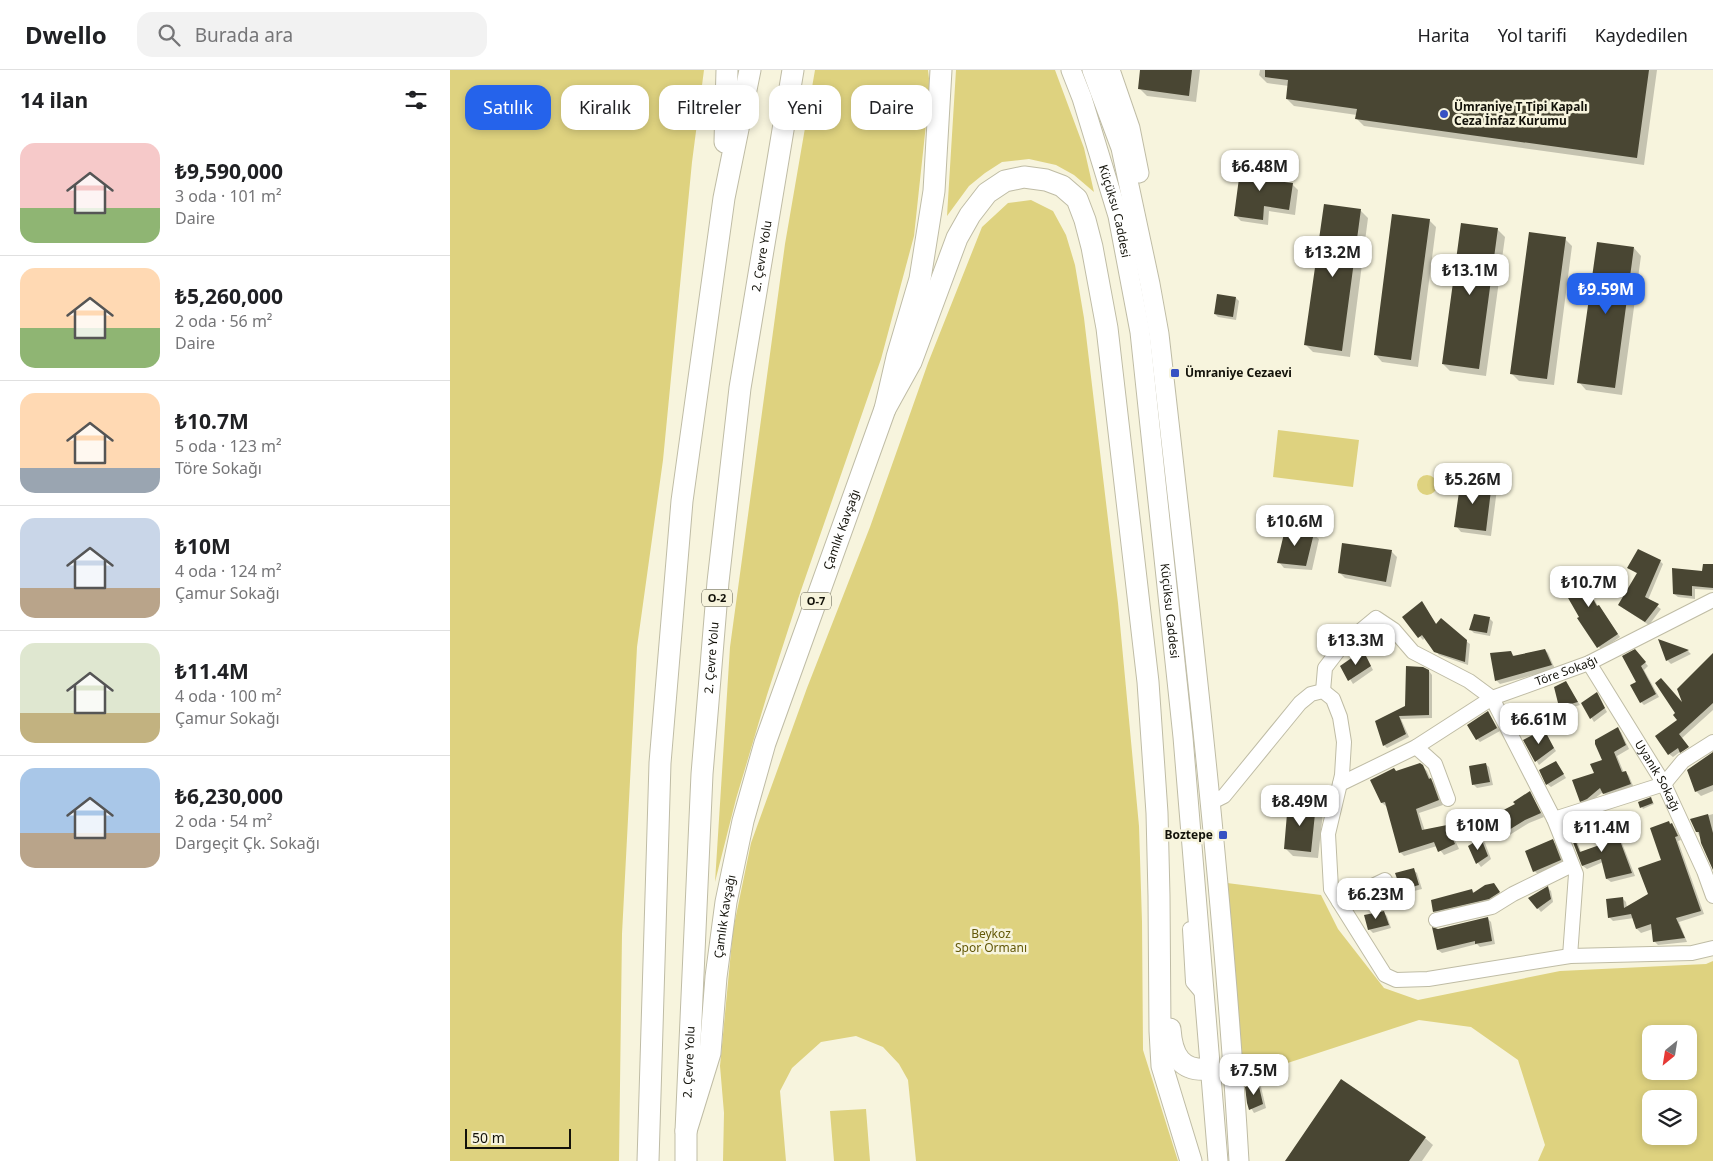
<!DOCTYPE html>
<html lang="tr">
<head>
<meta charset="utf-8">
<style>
	body { margin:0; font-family:"Noto Sans",sans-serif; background:#f2f2f2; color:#202124; height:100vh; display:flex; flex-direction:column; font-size:19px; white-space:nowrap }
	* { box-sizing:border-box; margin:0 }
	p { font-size:16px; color:#757577 }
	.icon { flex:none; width:28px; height:28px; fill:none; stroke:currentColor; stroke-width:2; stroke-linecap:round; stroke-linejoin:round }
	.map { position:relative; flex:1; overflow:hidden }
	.side { display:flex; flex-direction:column; background:#fff; width:450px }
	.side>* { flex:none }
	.top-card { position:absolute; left:15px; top:15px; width:475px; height:45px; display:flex; gap:10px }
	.needle { width:32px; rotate:210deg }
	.buttons { position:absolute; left:1192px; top:955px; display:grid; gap:10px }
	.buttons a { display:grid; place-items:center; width:55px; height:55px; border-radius:10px; background:#fff; box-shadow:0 2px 8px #0003; font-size:25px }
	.scale { position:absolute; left:15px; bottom:12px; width:106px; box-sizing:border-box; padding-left:5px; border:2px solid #13120a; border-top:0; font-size:14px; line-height:18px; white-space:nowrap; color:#13120a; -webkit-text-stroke:4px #f7f4dd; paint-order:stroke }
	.price { position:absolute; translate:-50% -42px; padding:0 11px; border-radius:10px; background:#fff; color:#222; font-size:16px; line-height:32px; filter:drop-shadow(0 1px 2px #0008) }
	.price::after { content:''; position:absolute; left:50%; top:30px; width:15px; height:11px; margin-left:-8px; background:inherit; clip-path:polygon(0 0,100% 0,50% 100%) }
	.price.on { background:#2563eb; color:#fff }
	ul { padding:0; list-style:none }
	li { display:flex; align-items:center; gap:15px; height:125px; padding:0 20px }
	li+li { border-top:1px solid #e0e0e0 }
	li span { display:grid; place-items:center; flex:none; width:140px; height:100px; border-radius:15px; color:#555 }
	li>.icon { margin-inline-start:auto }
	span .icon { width:60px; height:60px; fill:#fffc; stroke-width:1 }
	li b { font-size:21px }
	h2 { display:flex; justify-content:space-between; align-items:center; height:60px; padding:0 20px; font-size:21px }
	.tag { padding:0 18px; border-radius:15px; background:#fff; box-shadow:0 2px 8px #0003; font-size:18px; line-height:45px }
	.tag.on { background:#2563eb; color:#fff }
	header { display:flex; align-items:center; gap:30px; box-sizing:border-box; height:70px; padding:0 25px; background:#fff; border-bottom:1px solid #e0e0e0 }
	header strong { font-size:24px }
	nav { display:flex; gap:28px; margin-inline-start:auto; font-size:18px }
	.search { width:350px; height:45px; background:#f2f2f2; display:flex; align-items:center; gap:12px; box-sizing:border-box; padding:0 18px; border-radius:15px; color:#757577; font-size:19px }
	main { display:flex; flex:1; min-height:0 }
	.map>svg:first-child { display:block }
	.green { fill:#ded27f; fill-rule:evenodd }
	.shadow { fill:#0003 }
	.building { fill:#494633 }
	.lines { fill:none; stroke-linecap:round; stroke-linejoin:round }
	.minor-casing { stroke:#bfbca5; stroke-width:16 }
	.major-casing { stroke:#bfbca5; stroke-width:21 }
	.highway-casing { stroke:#bfbca5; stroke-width:23 }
	.minor { stroke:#fff; stroke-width:14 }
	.major { stroke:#fff; stroke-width:19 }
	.highway { stroke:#fff; stroke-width:21 }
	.poi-dot { fill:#3651c3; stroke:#f7f4dd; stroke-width:2 }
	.labels { text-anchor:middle; stroke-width:5; stroke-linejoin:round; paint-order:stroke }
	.shield { fill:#f7f4dd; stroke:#575649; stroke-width:1 }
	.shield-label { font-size:11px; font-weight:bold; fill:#13120a }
	.poi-label { font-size:12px; font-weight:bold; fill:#13120a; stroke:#f7f4dd; text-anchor:start }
	.street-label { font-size:12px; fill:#13120a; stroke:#f7f4dd }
	.park-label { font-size:12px; fill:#635807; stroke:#f7f4dd }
</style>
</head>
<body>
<header>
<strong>Dwello</strong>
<div class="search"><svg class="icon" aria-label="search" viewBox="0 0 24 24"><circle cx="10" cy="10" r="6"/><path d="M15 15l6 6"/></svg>Burada ara</div>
<nav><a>Harita</a><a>Yol tarifi</a><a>Kaydedilen</a></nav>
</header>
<main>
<section class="side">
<h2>14 ilan<svg class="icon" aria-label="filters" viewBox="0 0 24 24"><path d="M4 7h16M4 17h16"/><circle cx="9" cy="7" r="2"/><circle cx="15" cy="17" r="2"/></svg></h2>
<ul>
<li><span style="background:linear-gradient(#f6c9c9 65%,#8fb573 0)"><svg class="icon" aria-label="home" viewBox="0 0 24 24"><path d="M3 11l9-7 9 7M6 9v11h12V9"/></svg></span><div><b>₺9,590,000</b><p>3 oda · 101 m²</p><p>Daire</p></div></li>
<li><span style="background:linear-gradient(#ffd9b3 60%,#8fb573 0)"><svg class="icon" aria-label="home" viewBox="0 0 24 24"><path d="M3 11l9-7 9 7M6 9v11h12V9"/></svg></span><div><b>₺5,260,000</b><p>2 oda · 56 m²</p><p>Daire</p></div></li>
<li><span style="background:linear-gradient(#ffd9b3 75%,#9aa5b1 0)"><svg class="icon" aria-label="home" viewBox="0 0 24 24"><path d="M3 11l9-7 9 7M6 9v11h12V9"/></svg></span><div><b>₺10.7M</b><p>5 oda · 123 m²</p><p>Töre Sokağı</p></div></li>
<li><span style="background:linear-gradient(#c9d6e8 70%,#b9a48a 0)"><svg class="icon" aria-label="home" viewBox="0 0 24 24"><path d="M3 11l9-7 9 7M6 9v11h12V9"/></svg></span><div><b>₺10M</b><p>4 oda · 124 m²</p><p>Çamur Sokağı</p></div></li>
<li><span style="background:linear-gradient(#dfe7d0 70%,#c2b280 0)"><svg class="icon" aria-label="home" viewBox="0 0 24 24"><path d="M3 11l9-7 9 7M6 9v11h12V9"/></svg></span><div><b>₺11.4M</b><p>4 oda · 100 m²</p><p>Çamur Sokağı</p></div></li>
<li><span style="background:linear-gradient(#a9c7e8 65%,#b9a48a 0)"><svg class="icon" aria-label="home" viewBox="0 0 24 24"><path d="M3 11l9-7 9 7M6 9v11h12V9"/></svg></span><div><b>₺6,230,000</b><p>2 oda · 54 m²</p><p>Dargeçit Çk. Sokağı</p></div></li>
</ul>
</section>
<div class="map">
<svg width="1263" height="1091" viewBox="0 0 1263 1091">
	<rect width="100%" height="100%" fill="#f7f4dd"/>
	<path class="green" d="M0,0H254L242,92L213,390L187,577L172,864L169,1091H0Z
		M365,0H478L480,17L464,166L431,289L348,529L317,625L286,729L265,812L280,577L335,174Z
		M506,0H605L634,78L644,122L624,105L606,95L579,89L552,92L535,103L519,116L497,146Z
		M581,130L603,141L616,165L625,195L634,248L668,533L689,756L692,852L693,980L728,1091H466L458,1010L449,994L433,977L406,966L371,972L342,998L330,1021L336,1091H273L274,1043L270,996L283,860L301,773L357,618L420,457L478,293L532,157L558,133Z
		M828,360L909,370L903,417L823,407Z
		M967 415a10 10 0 1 1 20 0a10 10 0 1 1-20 0Z
		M777,813L871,825L888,859L934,918L968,930L1110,901L1256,894L1263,891V1091H1088L1095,1075L1068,990L1021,957L969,950L792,1008ZM1201,964H1239V1001H1201ZM1201,1029H1239V1066H1201Z
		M416,1039L420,1091H384L380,1041Z"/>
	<path class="shadow" d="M692,0H750L746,32L697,26L689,18Z
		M810,0H1207L1194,95L914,56L907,49V45L844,36L837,29L839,16L817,13L809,5Z
		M819,98L825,103L823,112L842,114L848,120L845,145L819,141L818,155L791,151L785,145Z
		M875,136L911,141L918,148L900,287L863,282L856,275Z
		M979,150L986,157L968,297L932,292L925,284Z
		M1047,159L1055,167L1036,306L1000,301L993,294Z
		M1115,169L1122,176L1104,315L1069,311L1061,303Z
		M1184,178L1191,186L1172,325L1136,320L1129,312Z
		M786,228L789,231L786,250L768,247L765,244Z
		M1042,414L1047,419L1041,466L1011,462L1006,456Z
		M863,464L869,469L862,500L834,498L829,492Z
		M893,475L942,482L947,487L941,517L895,508L889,502Z
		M1210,491L1213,494L1198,530L1211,539L1199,555L1173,538L1188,504L1179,498Z
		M1254,495L1263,496V520L1245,519V529L1228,527L1224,524L1253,502Z
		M1142,498L1149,510L1139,516L1134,513L1148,536L1151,539L1170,567L1151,580L1112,514Z
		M972,533L987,555L1016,571L1020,574L1018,595L989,585L975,567L973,570L954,548Z
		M1039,548L1043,552L1040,566L1024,563L1021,560Z
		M1210,571L1238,581L1241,584L1221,594L1217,590Z
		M1095,580L1098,583L1105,599L1050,614L1047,611L1042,585L1061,582L1064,586Z
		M913,581L923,600L903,614L892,596Z
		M1185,581L1198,596L1194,600L1209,627L1194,635L1191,632L1187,613Z
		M1262,586H1263V640L1232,668L1238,676L1223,687L1219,684L1229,650Z
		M979,601L982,605V648L951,649L959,667L937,678L934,675L927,652L956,637Z
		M1115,612L1130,635L1114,640L1110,636Z
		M1147,624L1157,642L1144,652L1132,633Z
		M1038,643L1050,661L1030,672L1027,669Z
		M1167,659L1171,662L1179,679L1167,686L1174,703L1175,702L1179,706L1184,718L1157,727L1153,722L1140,732L1134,734L1131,731L1154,690Z
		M1093,661L1106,681L1089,695L1075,671Z
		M1263,684V721L1251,726L1246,721L1238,701Z
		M1106,692L1116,708L1101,717L1097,714Z
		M970,694L977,701L981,710L985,714L993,735L969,743L975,761L997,756L1001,761L1009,779L994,785L987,776L954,786L950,782L937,737L932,733L921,710Z
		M1035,694L1039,697L1043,715L1027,718L1023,714Z
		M1080,723L1094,747L1079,753L1058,766L1055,762L1067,734Z
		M1202,730L1204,734L1193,739L1189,732Z
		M865,736L873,743L868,788L843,786L835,778Z
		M1263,744V792L1241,750Z
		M1134,750L1137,753L1141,765L1127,771L1131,782L1169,769L1172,773L1185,806L1161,812L1157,809L1153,792L1137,799L1133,796L1117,755Z
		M1219,752L1226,759L1231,770L1228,771L1254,844L1229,852L1237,872L1208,875L1204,871L1203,859L1191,863L1187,859L1184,848L1163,851L1159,847L1172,828L1176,832L1177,838L1199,825L1212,791Z
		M1031,770L1035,773L1041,789L1031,797L1028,793L1020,777Z
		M1102,771L1106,774L1114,794L1088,804L1084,801Z
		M963,800L967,803L972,819L956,823L952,819Z
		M1044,814L1052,826L1042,832L987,845L984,842L1022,820L1025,824Z
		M1098,818L1101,821L1103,832L1091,842L1080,829Z
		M933,842L937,846L941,858L923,863L919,859Z
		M1037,848L1041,852L1045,874L1030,877L1027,874L992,883L988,880L983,859L988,860Z
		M807,1013L811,1017L816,1038L804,1043L798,1033Z
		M975,1068L983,1075L972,1091H836Z"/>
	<path class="building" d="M690,0H742L739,26L688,19Z
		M815,0H1199L1187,88L905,49L907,39L836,29L838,10L815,7Z
		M791,93L820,97L818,110L843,113L839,140L814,136L813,150L784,146Z
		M874,134L911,139L892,281L854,275Z
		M942,144L980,149L961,290L924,285Z
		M1011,153L1048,158L1029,299L992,294Z
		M1079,162L1116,167L1097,309L1060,304Z
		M1147,172L1184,177L1165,318L1127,313Z
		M767,224L786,227L783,247L764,244Z
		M1011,408L1042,412L1036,461L1004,457Z
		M836,455L864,463L856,496L827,493Z
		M892,473L942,480L936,512L888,503Z
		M1188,479L1211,490L1195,527L1209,534L1195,552L1168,535L1187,503L1177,498Z
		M1253,494H1263V518L1242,516V526L1223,524L1222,498L1252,501Z
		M1142,496L1146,506L1135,513H1134L1147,536L1149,535L1168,564L1147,578L1127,548L1129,547L1110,514Z
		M972,531L986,554L991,548L1017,570L1015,592L984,582L972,565L968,568L952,547Z
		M1024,544L1040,547L1037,563L1019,560Z
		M1208,569L1239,580L1216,591Z
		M1095,579L1102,595L1045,611L1040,583L1061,581L1063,586Z
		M1185,579L1196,592L1191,596L1206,624L1190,633L1180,615L1186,612L1172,586Z
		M913,580L921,596L898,611L890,596Z
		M1263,583V633L1229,664L1239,677L1230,683L1228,678L1218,685L1205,666L1227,650L1223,645L1225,643L1205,613L1211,608L1232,632L1227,619Z
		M956,596L973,597L979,600V645L949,646L956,664L933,676L925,651L955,636Z
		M1116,611L1128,632L1109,637L1104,617Z
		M1147,622L1155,638L1140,649L1131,633Z
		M1038,641L1047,658L1026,670L1017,655Z
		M1168,657L1176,675L1164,682L1172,702L1176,701L1181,714L1153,724L1150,718L1137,729L1130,732L1122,710L1144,703L1140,694L1152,690L1145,674V670Z
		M1094,659L1104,678L1085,692L1073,670Z
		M1263,682V715L1245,722L1237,700Z
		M1106,691L1114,704L1096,715L1089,700Z
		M970,693L973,695L979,709L981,708L989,730L966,739L972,760L997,755L1005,774L988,782L984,772L949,783L935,732L931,733L920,710L944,698L946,701Z
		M1036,693L1040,712L1022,715L1019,696Z
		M1080,721L1091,743L1075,750L1054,763L1042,746L1065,734L1063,732Z
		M1201,727L1203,733L1190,738L1188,732Z
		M838,732L866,734L861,782L834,779Z
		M1258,744L1263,763V800L1251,773L1249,762H1246L1240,749Z
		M1134,749L1138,761L1124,767L1130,782L1169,768L1182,803L1156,809L1151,789L1132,796L1116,754Z
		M1219,751L1220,754L1222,753L1228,766L1225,767L1251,841L1226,848L1235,868L1203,872L1201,854L1186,859L1181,844L1158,848L1156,829L1173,827L1174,838L1198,824L1188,798L1211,790L1200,758Z
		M1031,768L1038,786L1026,794L1018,776Z
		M1103,769L1111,790L1083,802L1075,781Z
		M964,798L969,815L951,820L945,803Z
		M1044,813L1050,822L1039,829L983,842L981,830L1022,819L1023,823L1035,815Z
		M1098,816L1101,829L1087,839L1078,828Z
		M934,841L939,855L918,860L914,845Z
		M1038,847L1042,871L1025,874V871L987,880L982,857L988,859Z
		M891,1009L976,1067L959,1091H835Z
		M808,1012L813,1034L799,1040L797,1033L795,1017Z"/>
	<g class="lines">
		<g class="minor-casing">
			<g id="minor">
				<path id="s1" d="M1139,593L1214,714L1254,801L1263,826"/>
				<path d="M873,621L875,598L891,577L926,548L944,560L963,582L1019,611L1042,628L1104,749L1126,804L1120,886"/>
				<path d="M966,677L985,694L998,729"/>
				<path id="s2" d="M890,714L966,677L1042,628L1139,593L1263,530"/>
				<path d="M760,733L774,726L850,633L861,624L873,621L883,629L890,647L894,672L892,705L878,764L881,819L935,905L946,910L978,909L1120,886L1242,883L1263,878"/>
				<path d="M1104,749L1214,714L1233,691L1263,672"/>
				<path d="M889,832L935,810"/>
				<path d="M986,850L1042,837L1063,824L1122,795"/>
				<path d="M740,859L743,912L754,925"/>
			</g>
		</g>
		<g class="major-casing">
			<g id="major">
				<path id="s3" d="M621,0L632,28L668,146L690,262L733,667L768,1091"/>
				<path d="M642,0L671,78L700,214L709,264C740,539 773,814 789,1091"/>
				<path d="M660,0L680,58L689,103"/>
			</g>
		</g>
		<g class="highway-casing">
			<g id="highway">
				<path d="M275,72L277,0"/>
				<path d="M435,339L461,292L507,168L520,145L537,123L555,111L574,107L596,110L612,116L627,129L635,150L642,177L657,258L698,612L707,743L709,826L710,961L712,996L741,1091"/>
				<path d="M720,959C722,986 731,1002 760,999"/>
				<path id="s4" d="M236,1061L260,983L266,907L276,832L293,751L315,673L435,339L447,287L470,209L484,121L491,0"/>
				<path d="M198,1091L210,693L232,431L274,128L300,0"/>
				<path id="s5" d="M236,1091V1061L252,704L268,512L290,318L343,0"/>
			</g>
		</g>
		<use href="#minor" class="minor"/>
		<use href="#major" class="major"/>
		<use href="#highway" class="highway"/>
	</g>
	<g class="poi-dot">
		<circle cx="994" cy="44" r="5"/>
		<rect x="720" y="298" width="10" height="10" rx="2.5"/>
		<rect x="768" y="760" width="10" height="10" rx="2.5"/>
	</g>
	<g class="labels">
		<g class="shield">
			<rect x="252" y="519.5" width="30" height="17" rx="4"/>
			<rect x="351" y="522.5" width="30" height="17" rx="4"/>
		</g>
		<g class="shield-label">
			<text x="267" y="532">O-2</text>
			<text x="366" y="535">O-7</text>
		</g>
		<g class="poi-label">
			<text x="1004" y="41">Ümraniye T Tipi Kapalı<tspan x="1004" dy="14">Ceza İnfaz Kurumu</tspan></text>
			<text x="735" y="307">Ümraniye Cezaevi</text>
			<text x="763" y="769" text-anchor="end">Boztepe</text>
		</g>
		<g class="street-label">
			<text dy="4" stroke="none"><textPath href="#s3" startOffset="148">Küçüksu Caddesi</textPath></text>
			<text dy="4" stroke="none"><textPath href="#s5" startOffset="909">2. Çevre Yolu</textPath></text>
			<text dy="4" stroke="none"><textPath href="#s4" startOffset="624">Çamlık Kavşağı</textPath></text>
			<text dy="4" stroke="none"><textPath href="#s3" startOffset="552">Küçüksu Caddesi</textPath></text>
			<text dy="4" stroke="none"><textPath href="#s5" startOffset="504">2. Çevre Yolu</textPath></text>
			<text dy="4" stroke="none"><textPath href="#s2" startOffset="254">Töre Sokağı</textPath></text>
			<text dy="4" stroke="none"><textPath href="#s1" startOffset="132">Uyanık Sokağı</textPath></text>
			<text dy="4" stroke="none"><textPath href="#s4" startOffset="219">Çamlık Kavşağı</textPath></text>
			<text dy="4" stroke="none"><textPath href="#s5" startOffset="99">2. Çevre Yolu</textPath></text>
		</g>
		<g class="park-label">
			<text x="541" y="868">Beykoz<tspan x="541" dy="14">Spor Ormanı</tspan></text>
		</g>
	</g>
</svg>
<div class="buttons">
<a><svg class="needle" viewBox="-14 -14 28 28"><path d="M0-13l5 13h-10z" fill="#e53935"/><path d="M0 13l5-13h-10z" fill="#757577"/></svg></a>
<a><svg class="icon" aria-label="layers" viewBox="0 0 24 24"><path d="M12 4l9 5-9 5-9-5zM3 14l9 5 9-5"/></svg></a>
</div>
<div class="scale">50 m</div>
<b class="price" style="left:810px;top:122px">₺6.48M</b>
<b class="price" style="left:883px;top:208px">₺13.2M</b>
<b class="price" style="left:1020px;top:226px">₺13.1M</b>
<b class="price on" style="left:1156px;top:245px">₺9.59M</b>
<b class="price" style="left:1023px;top:435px">₺5.26M</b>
<b class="price" style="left:845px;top:477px">₺10.6M</b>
<b class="price" style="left:1139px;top:538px">₺10.7M</b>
<b class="price" style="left:906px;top:596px">₺13.3M</b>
<b class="price" style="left:1089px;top:675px">₺6.61M</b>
<b class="price" style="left:850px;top:757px">₺8.49M</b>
<b class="price" style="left:1028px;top:781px">₺10M</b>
<b class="price" style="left:1152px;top:783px">₺11.4M</b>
<b class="price" style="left:926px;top:850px">₺6.23M</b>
<b class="price" style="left:804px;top:1026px">₺7.5M</b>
<div class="top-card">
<a class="tag on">Satılık</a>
<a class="tag">Kiralık</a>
<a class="tag">Filtreler</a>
<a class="tag">Yeni</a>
<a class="tag">Daire</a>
</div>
</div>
</main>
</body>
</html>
